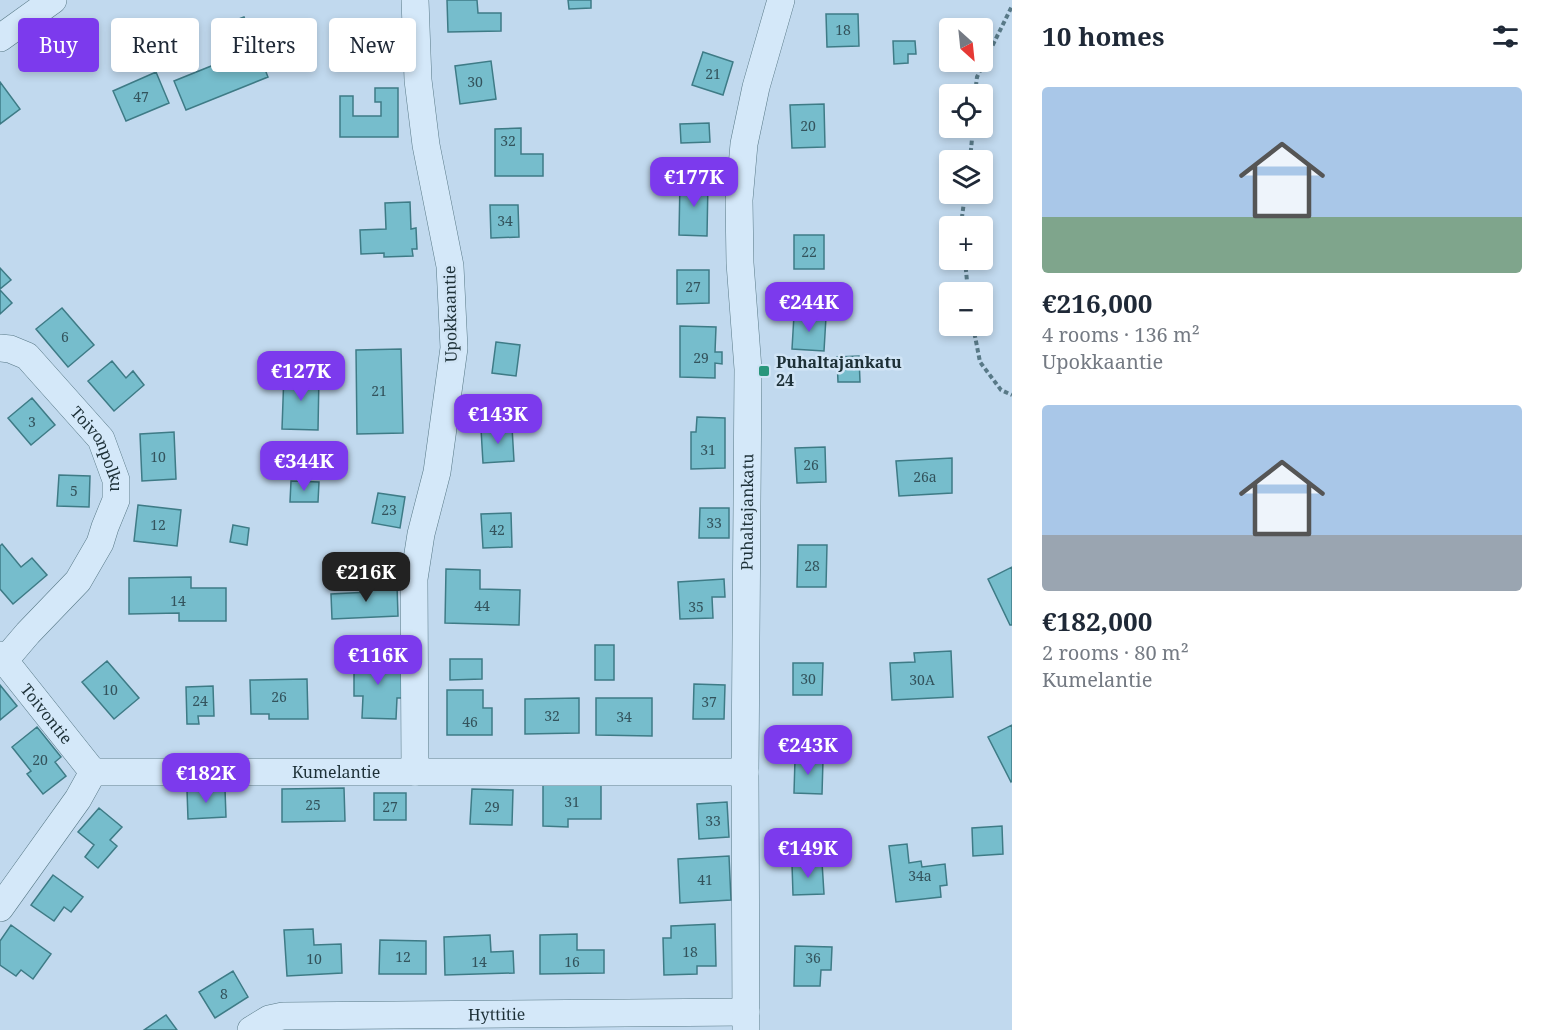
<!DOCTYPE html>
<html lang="en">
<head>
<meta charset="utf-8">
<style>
	body { margin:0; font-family:"Noto Serif",serif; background:#f6f6f7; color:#1f2937; height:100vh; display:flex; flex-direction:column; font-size:22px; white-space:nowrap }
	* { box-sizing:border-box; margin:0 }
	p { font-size:20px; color:#747a83 }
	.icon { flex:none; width:33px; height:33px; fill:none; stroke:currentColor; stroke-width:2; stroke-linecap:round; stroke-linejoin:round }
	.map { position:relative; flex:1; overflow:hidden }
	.sheet { display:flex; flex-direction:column; background:#fff; width:540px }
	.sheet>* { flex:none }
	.hud { position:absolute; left:18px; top:18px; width:570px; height:54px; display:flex; gap:12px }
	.needle { width:39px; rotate:153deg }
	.controls { position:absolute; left:939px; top:18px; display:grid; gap:12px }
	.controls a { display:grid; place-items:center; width:54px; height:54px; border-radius:6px; background:#fff; box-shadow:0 3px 9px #0003; font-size:30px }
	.price { position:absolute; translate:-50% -51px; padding:0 14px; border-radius:12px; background:#7c3aed; color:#fff; font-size:20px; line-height:39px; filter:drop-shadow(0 2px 3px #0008) }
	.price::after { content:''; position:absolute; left:50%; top:36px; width:18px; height:14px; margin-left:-9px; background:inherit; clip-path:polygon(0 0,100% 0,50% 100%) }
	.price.active { background:#222; color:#fff }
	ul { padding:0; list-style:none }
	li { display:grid; align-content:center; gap:12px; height:318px; padding:0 30px }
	li span { display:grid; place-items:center; height:186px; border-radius:6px; color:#555 }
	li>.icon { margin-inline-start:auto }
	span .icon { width:108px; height:108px; fill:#fffc; stroke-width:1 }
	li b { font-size:26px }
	h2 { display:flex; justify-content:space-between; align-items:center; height:72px; padding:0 30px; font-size:26px }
	.chip { padding:0 21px; border-radius:6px; background:#fff; box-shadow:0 3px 9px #0003; font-size:21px; line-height:54px }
	.chip.active { background:#7c3aed; color:#fff }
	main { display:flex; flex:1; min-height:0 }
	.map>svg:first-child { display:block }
	.building { fill:#76bdcc; stroke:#3e7b86; stroke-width:1.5 }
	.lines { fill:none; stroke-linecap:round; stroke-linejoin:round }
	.minor-casing { stroke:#587987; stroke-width:28 }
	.path { stroke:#587987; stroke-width:4; stroke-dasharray:4.5 3; stroke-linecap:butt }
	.minor { stroke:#d4e8f9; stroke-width:27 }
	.poi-dot { fill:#28967b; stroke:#d0e4f5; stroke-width:2 }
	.labels { text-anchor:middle; stroke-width:5; stroke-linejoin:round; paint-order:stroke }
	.number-label { font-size:14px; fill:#33535c }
	.street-label { font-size:16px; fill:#1d3037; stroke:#d0e4f5 }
	.poi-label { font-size:16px; font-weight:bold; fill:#1d3037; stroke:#d0e4f5; text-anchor:start }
</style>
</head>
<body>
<main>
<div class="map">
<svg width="1012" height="1030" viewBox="0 0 1012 1030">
	<rect width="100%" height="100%" fill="#c1d9ee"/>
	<path class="building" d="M447,0H477L478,13H501V31L448,32Z
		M568,0H591V8L569,9Z
		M826,14H858L859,46L827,47Z
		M244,17L268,77L186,110L174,81L231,58L218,27Z
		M893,41H915L916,54H908V63L894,64Z
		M703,52L733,62L723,95L692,85Z
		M491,61L496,99L460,104L455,66Z
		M156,72L169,103L126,121L113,91Z
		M0,82L20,109L0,124Z
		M375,88H398V137H340V96H353V116H381V102H375Z
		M824,104L825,147L792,148L790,105Z
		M709,123L710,142L681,143L680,124Z
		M521,128V154H543V176H495V129Z
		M680,180L708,181L707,236L679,235Z
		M410,202L411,229L416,228L417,249H412L413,256L384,257V253L361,254L360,230L386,229L385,203Z
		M490,205H518L519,237L491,238Z
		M794,235H824V269H794Z
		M0,268L11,280L0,289Z
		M677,270H709V303L677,304Z
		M0,290L12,303L0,314Z
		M62,308L94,345L68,367L36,329Z
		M794,315L826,317L824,351L792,349Z
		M680,326L716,327L715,352H722V364L715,363V378L680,377Z
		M496,342L520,345L516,376L492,373Z
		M401,349L403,433L357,434L356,350Z
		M859,356L860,382H838L837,357Z
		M112,361L126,378L133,371L144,385L114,411L88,381Z
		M284,373L319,374L318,430L282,429Z
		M32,398L55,425L31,445L8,418Z
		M697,417L725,418V468L691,469V432H696Z
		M512,427L514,461L483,463L481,429Z
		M174,432L176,479L142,481L140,434Z
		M825,447L826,482L797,483L795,448Z
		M288,456L319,457V468H287Z
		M952,458V493L899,496L896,461Z
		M59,475L90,476L89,507L57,506Z
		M291,481L319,482L318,502H290Z
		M378,493L405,497L400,528L372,523Z
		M138,505L181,510L177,546L134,541Z
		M700,508H729V538H699Z
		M511,513L512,547L483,548L481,514Z
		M233,525L249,528L247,545L230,542Z
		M2,544L21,567L32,558L47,575L13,604L0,589V546Z
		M798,545H827L826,587H797Z
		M1012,567V625H1010L988,579Z
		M446,569L480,570V589L520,590L519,625L445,623Z
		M191,577V588H226V621H179V613L129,614V578Z
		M724,579L725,597H712L713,618L680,619L678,582Z
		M397,585L398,616L332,619L331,594L369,592L368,586Z
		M595,645H614V680H595Z
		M951,651L953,697L892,700L890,663L915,662L914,653Z
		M361,653L394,654V669H402V698H397L396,719L362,718L363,696H354V670H361Z
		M450,659H482V679L450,680Z
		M107,661L139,698L114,719L82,682Z
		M793,663H823L822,695H793Z
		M307,679L308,719H269V714H251L250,680Z
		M694,684L725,685L724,719H693Z
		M0,685L17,706L0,720Z
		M213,686L214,716H198L199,724H187L186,687Z
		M447,690H483V708H492V735H447Z
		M579,698V733L525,734V699Z
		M596,698H652V736L596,735Z
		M1012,725V781L1011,782L988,737Z
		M37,727L61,757L55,762L66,776L43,794L27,774L31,771L12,747Z
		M795,759L823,760L822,794L794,793Z
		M543,785H601V819H568V827L543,826Z
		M344,788L345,821L282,822V789Z
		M225,789L226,817L188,819L187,790Z
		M472,789L513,790L512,825L470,824Z
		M374,793H406V820H374Z
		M727,802L729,837L699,839L697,804Z
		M99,808L122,827L110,840L117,846L98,868L85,857L94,845L78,832Z
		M1002,826L1003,854L973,856L972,828Z
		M907,844L909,863L921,861L922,867L945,864L947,885L940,886L941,897L896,902L889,846Z
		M729,856L731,900L680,903L678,859Z
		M822,862L824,894L793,895L792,864Z
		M53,875L83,897L71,912L64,907L54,921L31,905Z
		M715,924L716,966H697V974L664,975L663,938H671V926Z
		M11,925L51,954L33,979L21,970L16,976L0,965V941Z
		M313,929L314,945L341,944L342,973L287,976L284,930Z
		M577,934V950H604V973L540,974V935Z
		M490,935L491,952L513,951L514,973L445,975L444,937Z
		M380,940L426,941V974H379Z
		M795,946L832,947L831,970H821L820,986H794Z
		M233,971L248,997L215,1018L199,992Z
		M166,1015L177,1030H144Z"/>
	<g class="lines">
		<g class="minor-casing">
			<g id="minor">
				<path d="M0,38L53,0"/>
				<path id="s1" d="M0,348L10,349L27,356L101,439L116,480V500L105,527L100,543L78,581L28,633L5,660"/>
				<path id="s2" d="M0,655L93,772"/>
				<path d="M415,772L414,579L421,534L437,472L454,348L450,266L426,145L418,80L415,0"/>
				<path id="s3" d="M0,908L78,799L93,772H745"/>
				<path id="s4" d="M251,1030L269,1019L283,1016L746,1012"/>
				<path id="s5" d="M746,1030L745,772L748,369L740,263L739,200L744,144L756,87L781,0"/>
			</g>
		</g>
		<path class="path" d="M975,94L977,77L1012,6
			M970,160L973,128
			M963,226L962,217L965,194
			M965,260L968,292
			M973,326L980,362L1001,390L1012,395"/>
		<use href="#minor" class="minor"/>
	</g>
	<rect class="poi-dot" x="758" y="365" width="12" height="12" rx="3"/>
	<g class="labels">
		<g class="number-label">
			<text x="843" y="35">18</text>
			<text x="713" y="79">21</text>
			<text x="475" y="87">30</text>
			<text x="141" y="102">47</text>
			<text x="808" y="131">20</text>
			<text x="508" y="146">32</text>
			<text x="505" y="226">34</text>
			<text x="809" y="257">22</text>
			<text x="693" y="292">27</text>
			<text x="65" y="342">6</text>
			<text x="701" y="363">29</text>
			<text x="379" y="396">21</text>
			<text x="32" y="427">3</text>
			<text x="708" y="455">31</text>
			<text x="158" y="462">10</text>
			<text x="811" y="470">26</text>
			<text x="925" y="482">26a</text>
			<text x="74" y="496">5</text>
			<text x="389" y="515">23</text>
			<text x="714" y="528">33</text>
			<text x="158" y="530">12</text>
			<text x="497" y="535">42</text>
			<text x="812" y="571">28</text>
			<text x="178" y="606">14</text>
			<text x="482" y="611">44</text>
			<text x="696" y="612">35</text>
			<text x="808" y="684">30</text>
			<text x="922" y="685">30A</text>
			<text x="110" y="695">10</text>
			<text x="279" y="702">26</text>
			<text x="200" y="706">24</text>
			<text x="709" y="707">37</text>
			<text x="552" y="721">32</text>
			<text x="624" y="722">34</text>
			<text x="470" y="727">46</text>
			<text x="40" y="765">20</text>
			<text x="572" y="807">31</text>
			<text x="313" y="810">25</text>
			<text x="390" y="812">27</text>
			<text x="492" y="812">29</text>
			<text x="713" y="826">33</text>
			<text x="920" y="881">34a</text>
			<text x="705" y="885">41</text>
			<text x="690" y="957">18</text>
			<text x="403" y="962">12</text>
			<text x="813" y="963">36</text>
			<text x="314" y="964">10</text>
			<text x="479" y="967">14</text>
			<text x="572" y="967">16</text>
			<text x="224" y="999">8</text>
		</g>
		<g class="street-label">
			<text transform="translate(450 314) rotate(-91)" y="6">Upokkaantie</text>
			<text dy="6" stroke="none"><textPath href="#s1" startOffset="147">Toivonpolku</textPath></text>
			<text dy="6" stroke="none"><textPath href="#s5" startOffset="518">Puhaltajankatu</textPath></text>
			<text dy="6" stroke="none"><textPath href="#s2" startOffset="75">Toivontie</textPath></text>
			<text dy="6" stroke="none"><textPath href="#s3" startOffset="408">Kumelantie</textPath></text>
			<text dy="6" stroke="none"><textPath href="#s4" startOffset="249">Hyttitie</textPath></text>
		</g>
		<g class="poi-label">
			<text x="776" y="368">Puhaltajankatu<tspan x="776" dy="18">24</tspan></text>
		</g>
	</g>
</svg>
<div class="controls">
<a><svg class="needle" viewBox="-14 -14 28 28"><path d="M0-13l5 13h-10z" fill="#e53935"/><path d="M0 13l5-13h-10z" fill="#747a83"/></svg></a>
<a><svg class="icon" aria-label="locate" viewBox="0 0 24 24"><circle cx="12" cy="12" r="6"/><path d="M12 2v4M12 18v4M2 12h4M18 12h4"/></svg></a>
<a><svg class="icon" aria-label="layers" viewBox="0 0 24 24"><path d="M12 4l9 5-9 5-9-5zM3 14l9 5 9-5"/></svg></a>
<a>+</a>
<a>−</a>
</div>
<b class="price" style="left:694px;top:208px">€177K</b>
<b class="price" style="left:809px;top:333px">€244K</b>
<b class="price" style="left:301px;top:402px">€127K</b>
<b class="price" style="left:498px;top:445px">€143K</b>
<b class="price" style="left:304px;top:492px">€344K</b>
<b class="price active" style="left:366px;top:603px">€216K</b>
<b class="price" style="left:378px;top:686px">€116K</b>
<b class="price" style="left:808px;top:776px">€243K</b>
<b class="price" style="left:206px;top:804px">€182K</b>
<b class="price" style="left:808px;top:879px">€149K</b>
<div class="hud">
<a class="chip active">Buy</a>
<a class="chip">Rent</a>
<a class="chip">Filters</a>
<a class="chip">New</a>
</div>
</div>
<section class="sheet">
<h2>10 homes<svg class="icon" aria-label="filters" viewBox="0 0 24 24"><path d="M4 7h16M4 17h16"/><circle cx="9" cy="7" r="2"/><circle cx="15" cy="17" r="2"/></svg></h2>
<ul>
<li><span style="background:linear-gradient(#a9c7e8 70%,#7fa58c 0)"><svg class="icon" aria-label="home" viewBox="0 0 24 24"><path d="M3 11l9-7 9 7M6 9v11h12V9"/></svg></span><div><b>€216,000</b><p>4 rooms · 136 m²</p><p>Upokkaantie</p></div></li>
<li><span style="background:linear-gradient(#a9c7e8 70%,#9aa5b1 0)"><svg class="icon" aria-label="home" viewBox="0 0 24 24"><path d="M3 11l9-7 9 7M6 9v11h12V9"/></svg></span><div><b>€182,000</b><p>2 rooms · 80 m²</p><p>Kumelantie</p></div></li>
</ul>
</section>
</main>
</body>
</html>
